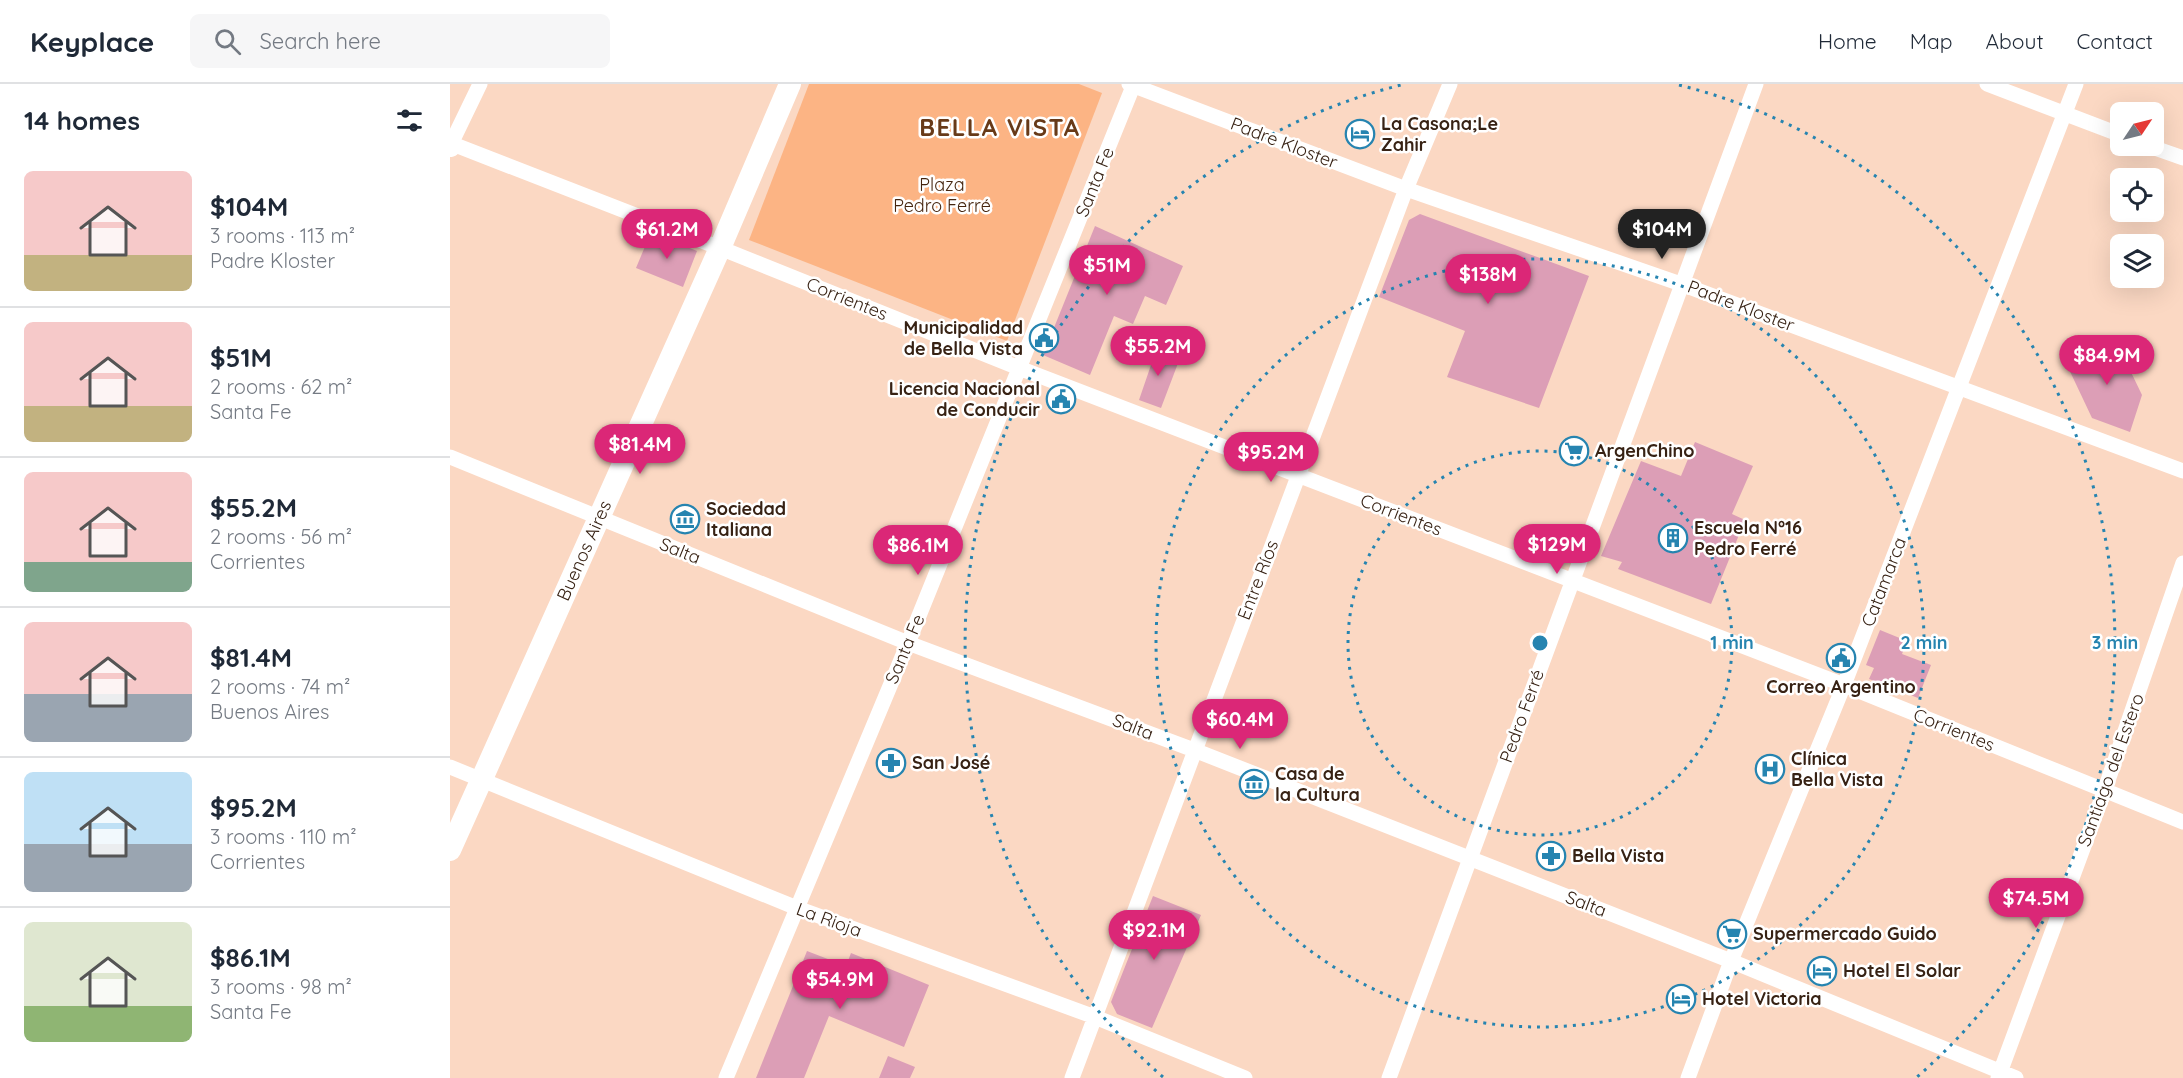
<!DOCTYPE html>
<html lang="en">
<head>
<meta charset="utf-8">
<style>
	body { margin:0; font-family:Quicksand,sans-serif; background:#f6f6f7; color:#1f2937; height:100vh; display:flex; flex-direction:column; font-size:22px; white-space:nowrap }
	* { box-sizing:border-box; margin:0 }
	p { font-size:20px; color:#747a83 }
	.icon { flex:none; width:33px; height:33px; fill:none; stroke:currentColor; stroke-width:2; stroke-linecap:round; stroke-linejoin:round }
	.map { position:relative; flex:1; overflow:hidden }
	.sheet { display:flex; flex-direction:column; background:#fff; width:450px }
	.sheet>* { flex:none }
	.needle { width:39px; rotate:55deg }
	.controls { position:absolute; left:1660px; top:18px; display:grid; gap:12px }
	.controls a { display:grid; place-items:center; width:54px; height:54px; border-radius:9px; background:#fff; box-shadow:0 6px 24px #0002; font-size:30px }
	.price { position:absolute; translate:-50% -51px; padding:0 14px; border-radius:21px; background:#db2777; color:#fff; font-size:20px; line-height:39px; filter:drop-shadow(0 2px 3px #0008) }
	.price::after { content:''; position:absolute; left:50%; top:36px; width:18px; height:14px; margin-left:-9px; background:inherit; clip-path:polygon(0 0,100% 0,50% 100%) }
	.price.active { background:#222; color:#fff }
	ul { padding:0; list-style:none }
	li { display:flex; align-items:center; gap:18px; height:150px; padding:0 24px }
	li+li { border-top:2px solid #e0e1e3 }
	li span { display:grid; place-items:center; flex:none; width:168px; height:120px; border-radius:9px; color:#555 }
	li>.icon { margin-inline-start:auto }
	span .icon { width:72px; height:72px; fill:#fffc; stroke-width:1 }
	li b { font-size:26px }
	h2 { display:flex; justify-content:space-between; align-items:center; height:72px; padding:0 24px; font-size:26px }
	header { display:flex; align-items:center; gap:36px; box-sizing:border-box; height:84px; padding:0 30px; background:#fff; border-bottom:2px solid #e0e1e3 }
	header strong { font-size:28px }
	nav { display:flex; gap:33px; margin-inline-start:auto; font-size:21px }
	.search { width:420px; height:54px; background:#f6f6f7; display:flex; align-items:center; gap:15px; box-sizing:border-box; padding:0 21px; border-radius:9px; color:#747a83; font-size:22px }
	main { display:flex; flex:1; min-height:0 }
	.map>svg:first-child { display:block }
	.green { fill:#fcb484 }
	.building { fill:#dc9eb6 }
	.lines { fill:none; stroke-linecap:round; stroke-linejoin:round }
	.street { stroke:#fff; stroke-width:15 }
	.secondary { stroke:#fff; stroke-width:22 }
	.ring { fill:none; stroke:#2684b0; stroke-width:3; stroke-dasharray:3 6 }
	.labels { text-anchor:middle; stroke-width:5; stroke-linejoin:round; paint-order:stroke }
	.poi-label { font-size:18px; font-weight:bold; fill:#372214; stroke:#fff; text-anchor:start }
	.street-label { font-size:18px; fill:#372214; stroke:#fff }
	.park-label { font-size:18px; fill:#46260f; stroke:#fff }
	.district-label { font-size:24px; font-weight:bold; letter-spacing:1.5px; fill:#683a18; stroke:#fff }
	.centre { fill:#2684b0; stroke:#fff; stroke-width:3 }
	.ring-label { font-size:18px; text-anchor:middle; font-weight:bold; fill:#2684b0; stroke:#fff; stroke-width:5; stroke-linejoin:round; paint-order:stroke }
</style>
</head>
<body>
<header>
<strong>Keyplace</strong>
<div class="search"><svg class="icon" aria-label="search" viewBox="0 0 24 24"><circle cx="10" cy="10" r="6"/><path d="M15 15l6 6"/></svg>Search here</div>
<nav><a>Home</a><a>Map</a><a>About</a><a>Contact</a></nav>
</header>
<main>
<section class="sheet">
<h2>14 homes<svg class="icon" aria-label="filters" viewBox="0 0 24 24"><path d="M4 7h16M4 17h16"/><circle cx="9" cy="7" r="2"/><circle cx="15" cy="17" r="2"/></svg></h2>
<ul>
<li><span style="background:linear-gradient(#f6c9c9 70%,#c2b280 0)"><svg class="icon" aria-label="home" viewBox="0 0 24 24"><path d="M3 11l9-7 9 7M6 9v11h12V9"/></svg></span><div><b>$104M</b><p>3 rooms · 113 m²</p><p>Padre Kloster</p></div></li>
<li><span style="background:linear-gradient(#f6c9c9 70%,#c2b280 0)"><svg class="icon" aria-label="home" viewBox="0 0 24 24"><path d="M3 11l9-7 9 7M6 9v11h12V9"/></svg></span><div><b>$51M</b><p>2 rooms · 62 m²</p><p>Santa Fe</p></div></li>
<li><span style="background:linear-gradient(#f6c9c9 75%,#7fa58c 0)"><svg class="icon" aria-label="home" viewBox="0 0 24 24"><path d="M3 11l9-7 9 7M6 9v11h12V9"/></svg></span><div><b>$55.2M</b><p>2 rooms · 56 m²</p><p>Corrientes</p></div></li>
<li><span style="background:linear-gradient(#f6c9c9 60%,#9aa5b1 0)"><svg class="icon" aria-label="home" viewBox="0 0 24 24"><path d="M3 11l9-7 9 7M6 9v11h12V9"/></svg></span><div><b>$81.4M</b><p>2 rooms · 74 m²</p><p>Buenos Aires</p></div></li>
<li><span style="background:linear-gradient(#bfe0f5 60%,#9aa5b1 0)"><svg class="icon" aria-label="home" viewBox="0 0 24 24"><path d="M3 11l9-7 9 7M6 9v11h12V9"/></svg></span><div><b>$95.2M</b><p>3 rooms · 110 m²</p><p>Corrientes</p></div></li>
<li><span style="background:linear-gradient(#dfe7d0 70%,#8fb573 0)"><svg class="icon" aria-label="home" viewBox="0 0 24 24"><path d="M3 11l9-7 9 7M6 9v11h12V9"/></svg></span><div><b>$86.1M</b><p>3 rooms · 98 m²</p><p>Santa Fe</p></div></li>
</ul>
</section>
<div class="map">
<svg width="1733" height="994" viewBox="0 0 1733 994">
	<rect width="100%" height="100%" fill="#fbd8c3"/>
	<path class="green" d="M359,0H629L652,9L557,257L299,156Z"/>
	<path class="building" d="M970,130L1139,192L1089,324L997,293L1015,247L929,213L959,136Z
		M645,142L733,182L716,221L695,212L683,240L664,232L640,291L593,271Z
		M201,148L247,167L233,203L186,184Z
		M1666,257L1692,311L1680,348L1642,334L1616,279Z
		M700,263L730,274L711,324L689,316L701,281L693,277Z
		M1245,358L1303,382L1282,430L1295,436L1261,520L1168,485L1172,478L1151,472L1191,377L1231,392Z
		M1430,546L1457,557L1452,570L1481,581L1468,614L1419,595L1424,584L1416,581Z
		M703,812L751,831L702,944L667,930L661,918Z
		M357,867L396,882L401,869L479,901L454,963L379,932L354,994H306Z
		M438,972L465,983L460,994H429Z"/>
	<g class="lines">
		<path class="street" d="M679,0L956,105L1231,200L1733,387
			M1537,0L1671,51
			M0,59L270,164L569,284L1394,601L1733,738
			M1,60L30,0
			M1699,62L1733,74
			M0,373L458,559L744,666L1019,774L1281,877L1566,994
			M0,683L347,824L645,933L795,994
			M276,994L458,559L684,0
			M622,994L956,105L1000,0
			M939,994L1306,0
			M1238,994L1281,877L1394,601L1626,0
			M1548,994L1654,708L1733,479"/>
		<g class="secondary">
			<path d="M0,62L1,60"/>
			<path id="s1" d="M0,766L270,164L340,0"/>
		</g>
	</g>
	<g class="ring">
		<circle cx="1090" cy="559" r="192"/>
		<circle cx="1090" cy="559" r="384"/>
		<path d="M713 993A575 575 0 0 1 951 1M1229 1A575 575 0 0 1 1467 993"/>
	</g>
	<defs>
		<g id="hotel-ring" transform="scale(1.5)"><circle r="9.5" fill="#fff" stroke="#2684b0" stroke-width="1.5"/><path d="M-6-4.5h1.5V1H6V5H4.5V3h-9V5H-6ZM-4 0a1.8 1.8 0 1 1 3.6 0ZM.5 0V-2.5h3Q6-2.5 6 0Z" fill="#2684b0"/></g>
		<g id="civic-ring" transform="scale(1.5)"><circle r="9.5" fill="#fff" stroke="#2684b0" stroke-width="1.5"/><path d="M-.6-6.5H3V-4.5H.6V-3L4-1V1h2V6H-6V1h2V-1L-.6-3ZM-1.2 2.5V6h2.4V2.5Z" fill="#2684b0"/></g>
		<g id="supermarket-ring" transform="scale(1.5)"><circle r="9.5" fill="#fff" stroke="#2684b0" stroke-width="1.5"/><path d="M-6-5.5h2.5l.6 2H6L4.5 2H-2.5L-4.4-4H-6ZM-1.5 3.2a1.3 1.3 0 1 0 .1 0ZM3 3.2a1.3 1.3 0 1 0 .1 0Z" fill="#2684b0"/></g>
		<g id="museum-ring" transform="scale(1.5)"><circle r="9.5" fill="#fff" stroke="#2684b0" stroke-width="1.5"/><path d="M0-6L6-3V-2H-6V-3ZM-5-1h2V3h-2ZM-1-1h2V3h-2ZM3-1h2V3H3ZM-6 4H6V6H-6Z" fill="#2684b0"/></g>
		<g id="building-ring" transform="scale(1.5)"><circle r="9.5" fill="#fff" stroke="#2684b0" stroke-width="1.5"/><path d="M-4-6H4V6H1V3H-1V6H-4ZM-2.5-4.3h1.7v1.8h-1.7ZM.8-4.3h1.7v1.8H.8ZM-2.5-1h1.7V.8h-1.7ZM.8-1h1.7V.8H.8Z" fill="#2684b0"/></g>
		<g id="pharmacy-ring" transform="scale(1.5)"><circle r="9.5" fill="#fff" stroke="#2684b0" stroke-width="1.5"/><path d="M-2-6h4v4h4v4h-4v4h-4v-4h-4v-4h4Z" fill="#2684b0"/></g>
		<g id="hospital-ring" transform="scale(1.5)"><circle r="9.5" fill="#fff" stroke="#2684b0" stroke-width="1.5"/><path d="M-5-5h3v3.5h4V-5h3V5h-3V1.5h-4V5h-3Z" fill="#2684b0"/></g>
	</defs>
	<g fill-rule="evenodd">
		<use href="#hotel-ring" x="910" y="50"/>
		<use href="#civic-ring" x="594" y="254"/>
		<use href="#civic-ring" x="611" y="315"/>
		<use href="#supermarket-ring" x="1124" y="367"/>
		<use href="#museum-ring" x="235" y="435"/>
		<use href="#building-ring" x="1223" y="454"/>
		<use href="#civic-ring" x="1391" y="574"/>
		<use href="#pharmacy-ring" x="441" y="679"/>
		<use href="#hospital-ring" x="1320" y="685"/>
		<use href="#museum-ring" x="804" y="700"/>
		<use href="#pharmacy-ring" x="1101" y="772"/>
		<use href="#supermarket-ring" x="1282" y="850"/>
		<use href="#hotel-ring" x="1372" y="887"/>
		<use href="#hotel-ring" x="1231" y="915"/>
	</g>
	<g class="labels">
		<g class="poi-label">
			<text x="931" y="46">La Casona;Le<tspan x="931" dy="21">Zahir</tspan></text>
			<text x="573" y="250" text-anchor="end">Municipalidad<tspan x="573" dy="21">de Bella Vista</tspan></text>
			<text x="590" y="311" text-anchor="end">Licencia Nacional<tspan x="590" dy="21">de Conducir</tspan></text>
			<text x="1145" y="373">ArgenChino</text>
			<text x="256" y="431">Sociedad<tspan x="256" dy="21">Italiana</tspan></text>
			<text x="1244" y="450">Escuela N°16<tspan x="1244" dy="21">Pedro Ferré</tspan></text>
			<text x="1391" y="609" text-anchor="middle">Correo Argentino</text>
			<text x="1341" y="681">Clínica<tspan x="1341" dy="21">Bella Vista</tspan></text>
			<text x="462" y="685">San José</text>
			<text x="825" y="696">Casa de<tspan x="825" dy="21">la Cultura</tspan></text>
			<text x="1122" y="778">Bella Vista</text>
			<text x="1303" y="856">Supermercado Guido</text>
			<text x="1393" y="893">Hotel El Solar</text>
			<text x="1252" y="921">Hotel Victoria</text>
		</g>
		<g class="street-label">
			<text transform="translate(834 59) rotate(21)" y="6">Padre Kloster</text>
			<text transform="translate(645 98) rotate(-68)" y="6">Santa Fe</text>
			<text transform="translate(397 215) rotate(22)" y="6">Corrientes</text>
			<text transform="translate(1291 222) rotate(21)" y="6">Padre Kloster</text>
			<text transform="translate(951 431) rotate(21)" y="6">Corrientes</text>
			<text dy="6" stroke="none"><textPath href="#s1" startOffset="328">Buenos Aires</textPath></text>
			<text transform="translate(230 467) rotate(22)" y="6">Salta</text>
			<text transform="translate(808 496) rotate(-69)" y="6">Entre Ríos</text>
			<text transform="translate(1434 498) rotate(-69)" y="6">Catamarca</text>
			<text transform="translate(455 565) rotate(-67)" y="6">Santa Fe</text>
			<text transform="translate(1072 632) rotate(-70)" y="6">Pedro Ferré</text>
			<text transform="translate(683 643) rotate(21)" y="6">Salta</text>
			<text transform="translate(1504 646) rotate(22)" y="6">Corrientes</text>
			<text transform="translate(1661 686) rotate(-70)" y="6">Santiago del Estero</text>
			<text transform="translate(1136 820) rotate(21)" y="6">Salta</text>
			<text transform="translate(379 836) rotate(20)" y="6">La Rioja</text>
		</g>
		<g class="park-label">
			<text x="492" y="107">Plaza<tspan x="492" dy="21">Pedro Ferré</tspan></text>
		</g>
		<g class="district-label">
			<text x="550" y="52">BELLA VISTA</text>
		</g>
	</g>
	<circle cx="1090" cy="559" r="9" class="centre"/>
	<g class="ring-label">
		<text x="1282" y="565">1 min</text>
		<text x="1474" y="565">2 min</text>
		<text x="1665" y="565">3 min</text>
	</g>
</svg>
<div class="controls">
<a><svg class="needle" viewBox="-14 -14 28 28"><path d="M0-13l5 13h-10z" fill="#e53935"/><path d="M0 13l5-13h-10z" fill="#747a83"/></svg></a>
<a><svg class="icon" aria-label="locate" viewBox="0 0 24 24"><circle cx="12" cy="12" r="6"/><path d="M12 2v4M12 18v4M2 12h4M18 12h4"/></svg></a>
<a><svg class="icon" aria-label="layers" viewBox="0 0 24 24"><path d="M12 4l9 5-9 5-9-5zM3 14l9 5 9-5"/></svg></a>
</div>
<b class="price" style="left:217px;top:176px">$61.2M</b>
<b class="price active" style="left:1212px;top:176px">$104M</b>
<b class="price" style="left:657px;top:212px">$51M</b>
<b class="price" style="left:1038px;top:221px">$138M</b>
<b class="price" style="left:708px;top:293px">$55.2M</b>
<b class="price" style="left:1657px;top:302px">$84.9M</b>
<b class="price" style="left:190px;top:391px">$81.4M</b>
<b class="price" style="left:821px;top:399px">$95.2M</b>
<b class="price" style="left:1107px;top:491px">$129M</b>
<b class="price" style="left:468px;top:492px">$86.1M</b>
<b class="price" style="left:790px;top:666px">$60.4M</b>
<b class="price" style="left:1586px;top:845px">$74.5M</b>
<b class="price" style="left:704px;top:877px">$92.1M</b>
<b class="price" style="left:390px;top:926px">$54.9M</b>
</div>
</main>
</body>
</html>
